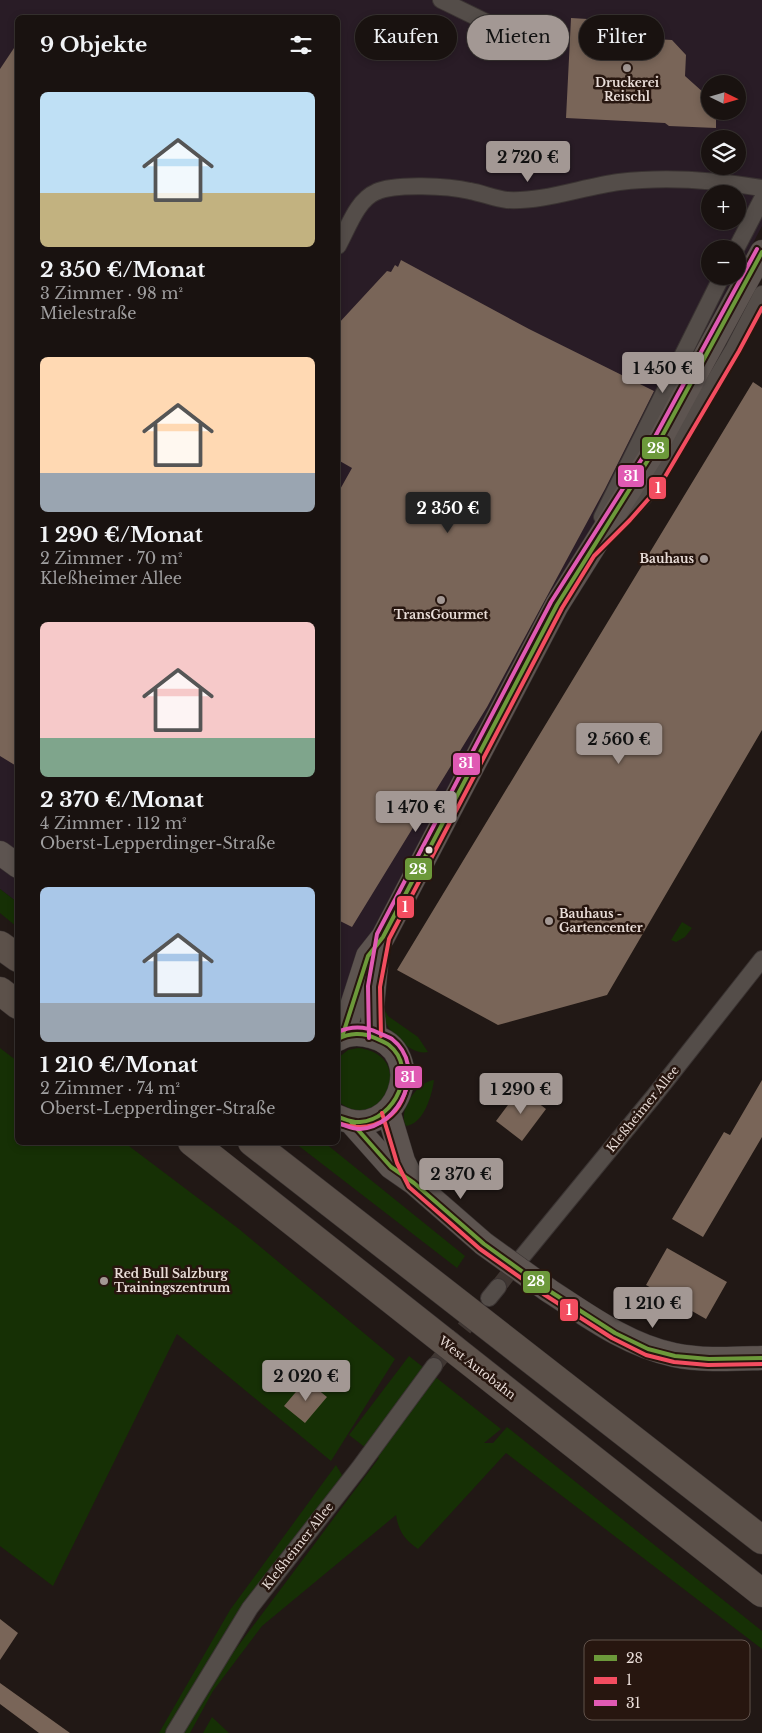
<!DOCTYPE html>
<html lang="de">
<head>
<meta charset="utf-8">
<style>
	body { margin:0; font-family:"Libre Baskerville",serif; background:#26201e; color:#f1f3f6; height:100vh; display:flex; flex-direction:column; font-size:19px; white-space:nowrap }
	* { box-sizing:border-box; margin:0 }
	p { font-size:16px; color:#9f9e9f }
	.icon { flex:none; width:28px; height:28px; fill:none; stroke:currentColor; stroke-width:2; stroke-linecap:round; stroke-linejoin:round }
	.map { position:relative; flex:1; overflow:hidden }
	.sheet { position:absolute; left:15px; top:15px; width:325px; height:1130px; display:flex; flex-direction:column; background:#191210; border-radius:8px; box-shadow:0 2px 8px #0003,0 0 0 1px #373230 }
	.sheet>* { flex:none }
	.banner { position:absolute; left:355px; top:15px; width:331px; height:45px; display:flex; gap:10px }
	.needle { width:32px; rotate:95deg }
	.tools { position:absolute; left:701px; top:75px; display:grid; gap:10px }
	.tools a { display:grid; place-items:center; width:45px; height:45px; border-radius:50%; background:#191210; box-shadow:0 2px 8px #0003,0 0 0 1px #373230; font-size:25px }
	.price { position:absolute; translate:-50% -42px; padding:0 11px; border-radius:5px; background:#a39894; color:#111; font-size:16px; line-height:32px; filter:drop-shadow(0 1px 2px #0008) }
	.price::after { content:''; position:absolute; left:50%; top:30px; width:15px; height:11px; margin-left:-8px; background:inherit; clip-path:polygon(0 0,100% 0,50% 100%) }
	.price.on { background:#222; color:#fff }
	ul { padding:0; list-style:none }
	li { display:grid; align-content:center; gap:10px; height:265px; padding:0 25px }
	li span { display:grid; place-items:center; height:155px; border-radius:8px; color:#555 }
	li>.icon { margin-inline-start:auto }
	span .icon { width:90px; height:90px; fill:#fffc; stroke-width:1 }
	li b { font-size:21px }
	h2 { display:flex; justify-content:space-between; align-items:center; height:60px; padding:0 25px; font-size:21px }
	.tag { padding:0 18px; border-radius:22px; background:#191210; box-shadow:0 2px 8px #0003,0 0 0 1px #373230; font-size:18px; line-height:45px }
	.tag.on { background:#a39894; color:#111 }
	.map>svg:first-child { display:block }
	.industrial { fill:#291c26; fill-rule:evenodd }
	.green { fill:#163005 }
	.building { fill:#796558 }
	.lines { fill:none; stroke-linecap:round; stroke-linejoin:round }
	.street-tunnel { stroke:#3f3632; stroke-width:16; stroke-dasharray:16 8; stroke-linecap:butt }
	.street-casing { stroke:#3a3332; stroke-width:18 }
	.secondary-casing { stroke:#3a3332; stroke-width:25 }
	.highway-casing { stroke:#3a3332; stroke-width:29 }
	.street { stroke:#544d49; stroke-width:16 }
	.secondary { stroke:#5d5450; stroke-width:24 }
	.highway { stroke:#5c514a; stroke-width:28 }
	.secondary-bridge-casing { stroke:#3a3332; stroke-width:25; stroke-linecap:butt }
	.secondary-bridge { stroke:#5d5450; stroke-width:24 }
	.bus-1-casing { stroke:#27160f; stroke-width:8 }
	.bus-2-casing { stroke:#27160f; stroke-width:8 }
	.bus-3-casing { stroke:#27160f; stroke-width:8 }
	.bus-1 { stroke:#6c993a; stroke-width:4 }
	.bus-2 { stroke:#f34d60; stroke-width:4 }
	.bus-3 { stroke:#e05ab3; stroke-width:4 }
	.poi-dot { fill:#a39894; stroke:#27160f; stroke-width:2 }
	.bus-dot { fill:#e9ddd8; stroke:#27160f; stroke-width:2 }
	.labels { text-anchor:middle; stroke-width:5; stroke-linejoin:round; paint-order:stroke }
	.poi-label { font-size:12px; font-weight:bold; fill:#e9ddd8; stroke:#27160f }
	.street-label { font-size:12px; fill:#e9ddd8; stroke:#27160f }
	.key { fill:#27160f; stroke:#61524b; stroke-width:1 }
	.key-label { font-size:14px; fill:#e9ddd8 }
	.line-badge { stroke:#27160f; stroke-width:2 }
	.badge-label { font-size:14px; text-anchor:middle; font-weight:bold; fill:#fff }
</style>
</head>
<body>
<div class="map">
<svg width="762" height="1733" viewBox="0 0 762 1733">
	<rect width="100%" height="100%" fill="#211815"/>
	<path class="industrial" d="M0,0H762V226L738,272V249H710V276H735L338,1008V18H18L17,902L0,889ZM710,84H738V111H710ZM710,139H738V166H710ZM710,194H738V221H710Z"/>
	<path class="green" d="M0,889L17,902V927L0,913Z
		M682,922L692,928L685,937L676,942L671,940Z
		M382,1005L388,1016L418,1037L428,1052C409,1057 378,1023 382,1005Z
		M0,1048L17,1061L18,1142L125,1143L239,1229L395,1359L331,1461L177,1334L53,1586L0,1546Z
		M358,1048C420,1055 381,1138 338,1101V1058L348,1050Z
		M434,1080C432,1095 424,1124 406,1126C397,1111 418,1081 434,1080Z
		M295,1143H325L465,1256L457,1268Z
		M409,1356L501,1429L484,1443H493L507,1427L762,1631V1649L506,1453L418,1549C404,1539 399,1532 396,1515L262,1626L213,1691L190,1733H182L208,1686L379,1458L349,1435Z
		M336,1465L342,1475L339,1483L235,1616L165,1733H159L230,1610Z
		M212,1717L229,1733H203Z"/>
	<path class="building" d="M571,18L621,21L620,37L672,40L686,55L685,76L704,93L710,94V111H716V128L669,126L665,123L566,118Z
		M18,42V767L0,756V69Z
		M401,260L529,329L654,391L605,489L487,707L352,927L338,920V493L352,468L338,460V324L387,271L391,272L395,265L398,267Z
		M753,382L762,388V730L607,995L498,1025L397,970Z
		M762,1080V1137L703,1237L672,1219L724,1132L730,1135Z
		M520,1089L546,1109L522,1141L496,1121Z
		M667,1248L727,1282L706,1319L646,1285Z
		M306,1380L327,1397L305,1423L284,1406Z
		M0,1619L18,1633L0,1660Z
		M0,1683L70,1733H39L0,1704Z"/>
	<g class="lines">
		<path class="street-tunnel" d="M498,1287L520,1259
			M434,1366L479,1310"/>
		<g class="street-casing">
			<path id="street" d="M441,0L527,42
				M338,246C348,228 357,200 376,192C395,183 449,186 470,191C482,193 495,199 507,200C544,202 582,187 619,182C667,176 715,180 762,188
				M736,249L762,199
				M602,517L722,276
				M612,530L644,497L654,483L734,348L762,294
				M522,1257L654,1096L762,959
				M489,1298L498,1287
				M174,1733L250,1608L359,1468L434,1366"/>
		</g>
		<g class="secondary-casing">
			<path id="secondary" d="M0,853L18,866
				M342,1037L368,956L383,937L557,605L655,449L762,252
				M375,1037L372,1007L376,965
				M338,1039C348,1033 359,1033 371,1036C430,1050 398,1146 338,1117
				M388,1111L403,1161L412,1179
				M351,1122L391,1167L414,1183L484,1244
				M548,1290C588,1316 627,1345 674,1355C702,1361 733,1359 762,1358"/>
		</g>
		<g class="highway-casing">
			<path id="highway" d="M0,945L18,958
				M0,991L18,1005
				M192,1142L762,1593
				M252,1142L762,1540"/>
		</g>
		<use href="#street" class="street"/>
		<use href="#secondary" class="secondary"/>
		<use href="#highway" class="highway"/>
		<g class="secondary-bridge-casing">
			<path id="secondary-bridge" d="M484,1244L548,1290"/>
		</g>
		<use href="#secondary-bridge" class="secondary-bridge"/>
		<g class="bus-1-casing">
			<path id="bus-1" d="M342,1037L368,956L383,937L557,605L655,449L762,252
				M338,1039C349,1033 363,1032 375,1038C379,1040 385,1042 389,1045C419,1069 395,1120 360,1122C353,1123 345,1119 338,1117
				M351,1122L391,1167L414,1183L484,1244L548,1290L615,1333L648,1349L675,1356L709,1359L762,1358"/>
		</g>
		<g class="bus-2-casing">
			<path id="bus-2" d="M381,1036L380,987L389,939L562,608L594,556L630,520L659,487L739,351L762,308
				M382,1113L397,1163L409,1187L480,1249L545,1295L612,1338L646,1355L674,1362L708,1365L762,1364
				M338,1123C376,1136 406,1115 408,1074"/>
		</g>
		<g class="bus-3-casing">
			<path id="bus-3" d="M338,1032C351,1026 365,1026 379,1033C383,1035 389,1037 392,1039C428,1067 400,1127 360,1129C353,1129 344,1125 338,1123
				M369,1038L368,986L377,934L551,602L650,446L757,249"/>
		</g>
		<use href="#bus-1" class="bus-1"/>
		<use href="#bus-2" class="bus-2"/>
		<use href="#bus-3" class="bus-3"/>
	</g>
	<g class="poi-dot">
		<circle cx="627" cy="68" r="5"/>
		<circle cx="704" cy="559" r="5"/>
		<circle cx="441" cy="600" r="5"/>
		<circle cx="549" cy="921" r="5"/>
		<circle cx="104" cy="1281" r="5"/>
	</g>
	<circle class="bus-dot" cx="429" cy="850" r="4.5"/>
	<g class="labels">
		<g class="poi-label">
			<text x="627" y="87">Druckerei<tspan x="627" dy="14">Reischl</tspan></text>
			<text x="694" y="563" text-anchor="end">Bauhaus</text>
			<text x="441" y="619">TransGourmet</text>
			<text x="559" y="918" text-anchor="start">Bauhaus -<tspan x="559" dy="14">Gartencenter</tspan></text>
			<text x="114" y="1278" text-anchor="start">Red Bull Salzburg<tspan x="114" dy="14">Trainingszentrum</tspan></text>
		</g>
		<g class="street-label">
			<text transform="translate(643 1109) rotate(-51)" y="4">Kleßheimer Allee</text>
			<text transform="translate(477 1368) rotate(38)" y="4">West Autobahn</text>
			<text transform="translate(298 1546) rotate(-52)" y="4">Kleßheimer Allee</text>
		</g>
	</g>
	<rect x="584" y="1640" width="166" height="80" rx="8" class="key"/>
	<rect x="594" y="1655" width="23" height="6" fill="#6c993a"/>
	<rect x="594" y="1677" width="23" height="7" fill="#f34d60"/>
	<rect x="594" y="1700" width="23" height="6" fill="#e05ab3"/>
	<g class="key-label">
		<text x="626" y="1663">28</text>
		<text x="626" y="1685">1</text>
		<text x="626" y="1708">31</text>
	</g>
	<g class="line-badge">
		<rect x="641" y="436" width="29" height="24" rx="5" fill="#6c993a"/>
		<rect x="617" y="464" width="28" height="24" rx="5" fill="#e05ab3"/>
		<rect x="648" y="476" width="19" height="24" rx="5" fill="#f34d60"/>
		<rect x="452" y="752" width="29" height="24" rx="5" fill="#e05ab3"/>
		<rect x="404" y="857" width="29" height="24" rx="5" fill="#6c993a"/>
		<rect x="396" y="895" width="19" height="24" rx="5" fill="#f34d60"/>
		<rect x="394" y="1065" width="29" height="24" rx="5" fill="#e05ab3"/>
		<rect x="522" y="1270" width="29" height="24" rx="5" fill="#6c993a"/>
		<rect x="559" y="1298" width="20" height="24" rx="5" fill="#f34d60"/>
	</g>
	<g class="badge-label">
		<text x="656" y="453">28</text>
		<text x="631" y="481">31</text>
		<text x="658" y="493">1</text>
		<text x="466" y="768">31</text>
		<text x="418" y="874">28</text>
		<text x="405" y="912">1</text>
		<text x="408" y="1082">31</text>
		<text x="536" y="1286">28</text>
		<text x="569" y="1315">1</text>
	</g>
</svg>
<div class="tools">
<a><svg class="needle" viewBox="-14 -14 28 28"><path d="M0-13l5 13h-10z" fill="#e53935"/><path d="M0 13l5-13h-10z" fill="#9f9e9f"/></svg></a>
<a><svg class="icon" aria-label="layers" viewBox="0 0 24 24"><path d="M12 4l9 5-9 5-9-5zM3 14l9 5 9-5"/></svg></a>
<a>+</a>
<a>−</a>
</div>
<b class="price" style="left:528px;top:183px">2 720 €</b>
<b class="price" style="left:663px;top:394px">1 450 €</b>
<b class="price on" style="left:448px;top:534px">2 350 €</b>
<b class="price" style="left:619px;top:765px">2 560 €</b>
<b class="price" style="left:416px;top:833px">1 470 €</b>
<b class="price" style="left:521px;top:1115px">1 290 €</b>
<b class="price" style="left:461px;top:1200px">2 370 €</b>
<b class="price" style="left:653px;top:1329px">1 210 €</b>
<b class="price" style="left:306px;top:1402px">2 020 €</b>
<div class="banner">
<a class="tag">Kaufen</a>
<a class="tag on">Mieten</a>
<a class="tag">Filter</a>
</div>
<section class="sheet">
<h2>9 Objekte<svg class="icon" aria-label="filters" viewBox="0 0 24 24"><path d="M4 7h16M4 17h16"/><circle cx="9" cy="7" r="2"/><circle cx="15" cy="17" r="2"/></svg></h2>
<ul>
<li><span style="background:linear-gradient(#bfe0f5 65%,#c2b280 0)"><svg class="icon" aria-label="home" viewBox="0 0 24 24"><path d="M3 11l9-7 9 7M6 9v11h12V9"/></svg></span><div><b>2 350 €/Monat</b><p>3 Zimmer · 98 m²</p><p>Mielestraße</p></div></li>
<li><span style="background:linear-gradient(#ffd9b3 75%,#9aa5b1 0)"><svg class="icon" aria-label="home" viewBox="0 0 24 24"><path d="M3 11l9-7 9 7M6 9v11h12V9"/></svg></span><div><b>1 290 €/Monat</b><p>2 Zimmer · 70 m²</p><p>Kleßheimer Allee</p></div></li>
<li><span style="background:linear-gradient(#f6c9c9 75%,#7fa58c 0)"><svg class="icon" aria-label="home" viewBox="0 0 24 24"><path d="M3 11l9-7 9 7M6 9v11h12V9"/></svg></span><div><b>2 370 €/Monat</b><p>4 Zimmer · 112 m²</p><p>Oberst-Lepperdinger-Straße</p></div></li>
<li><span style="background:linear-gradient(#a9c7e8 75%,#9aa5b1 0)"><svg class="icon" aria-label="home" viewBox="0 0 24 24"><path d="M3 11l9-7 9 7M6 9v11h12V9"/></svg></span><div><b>1 210 €/Monat</b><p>2 Zimmer · 74 m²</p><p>Oberst-Lepperdinger-Straße</p></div></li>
</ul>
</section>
</div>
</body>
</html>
